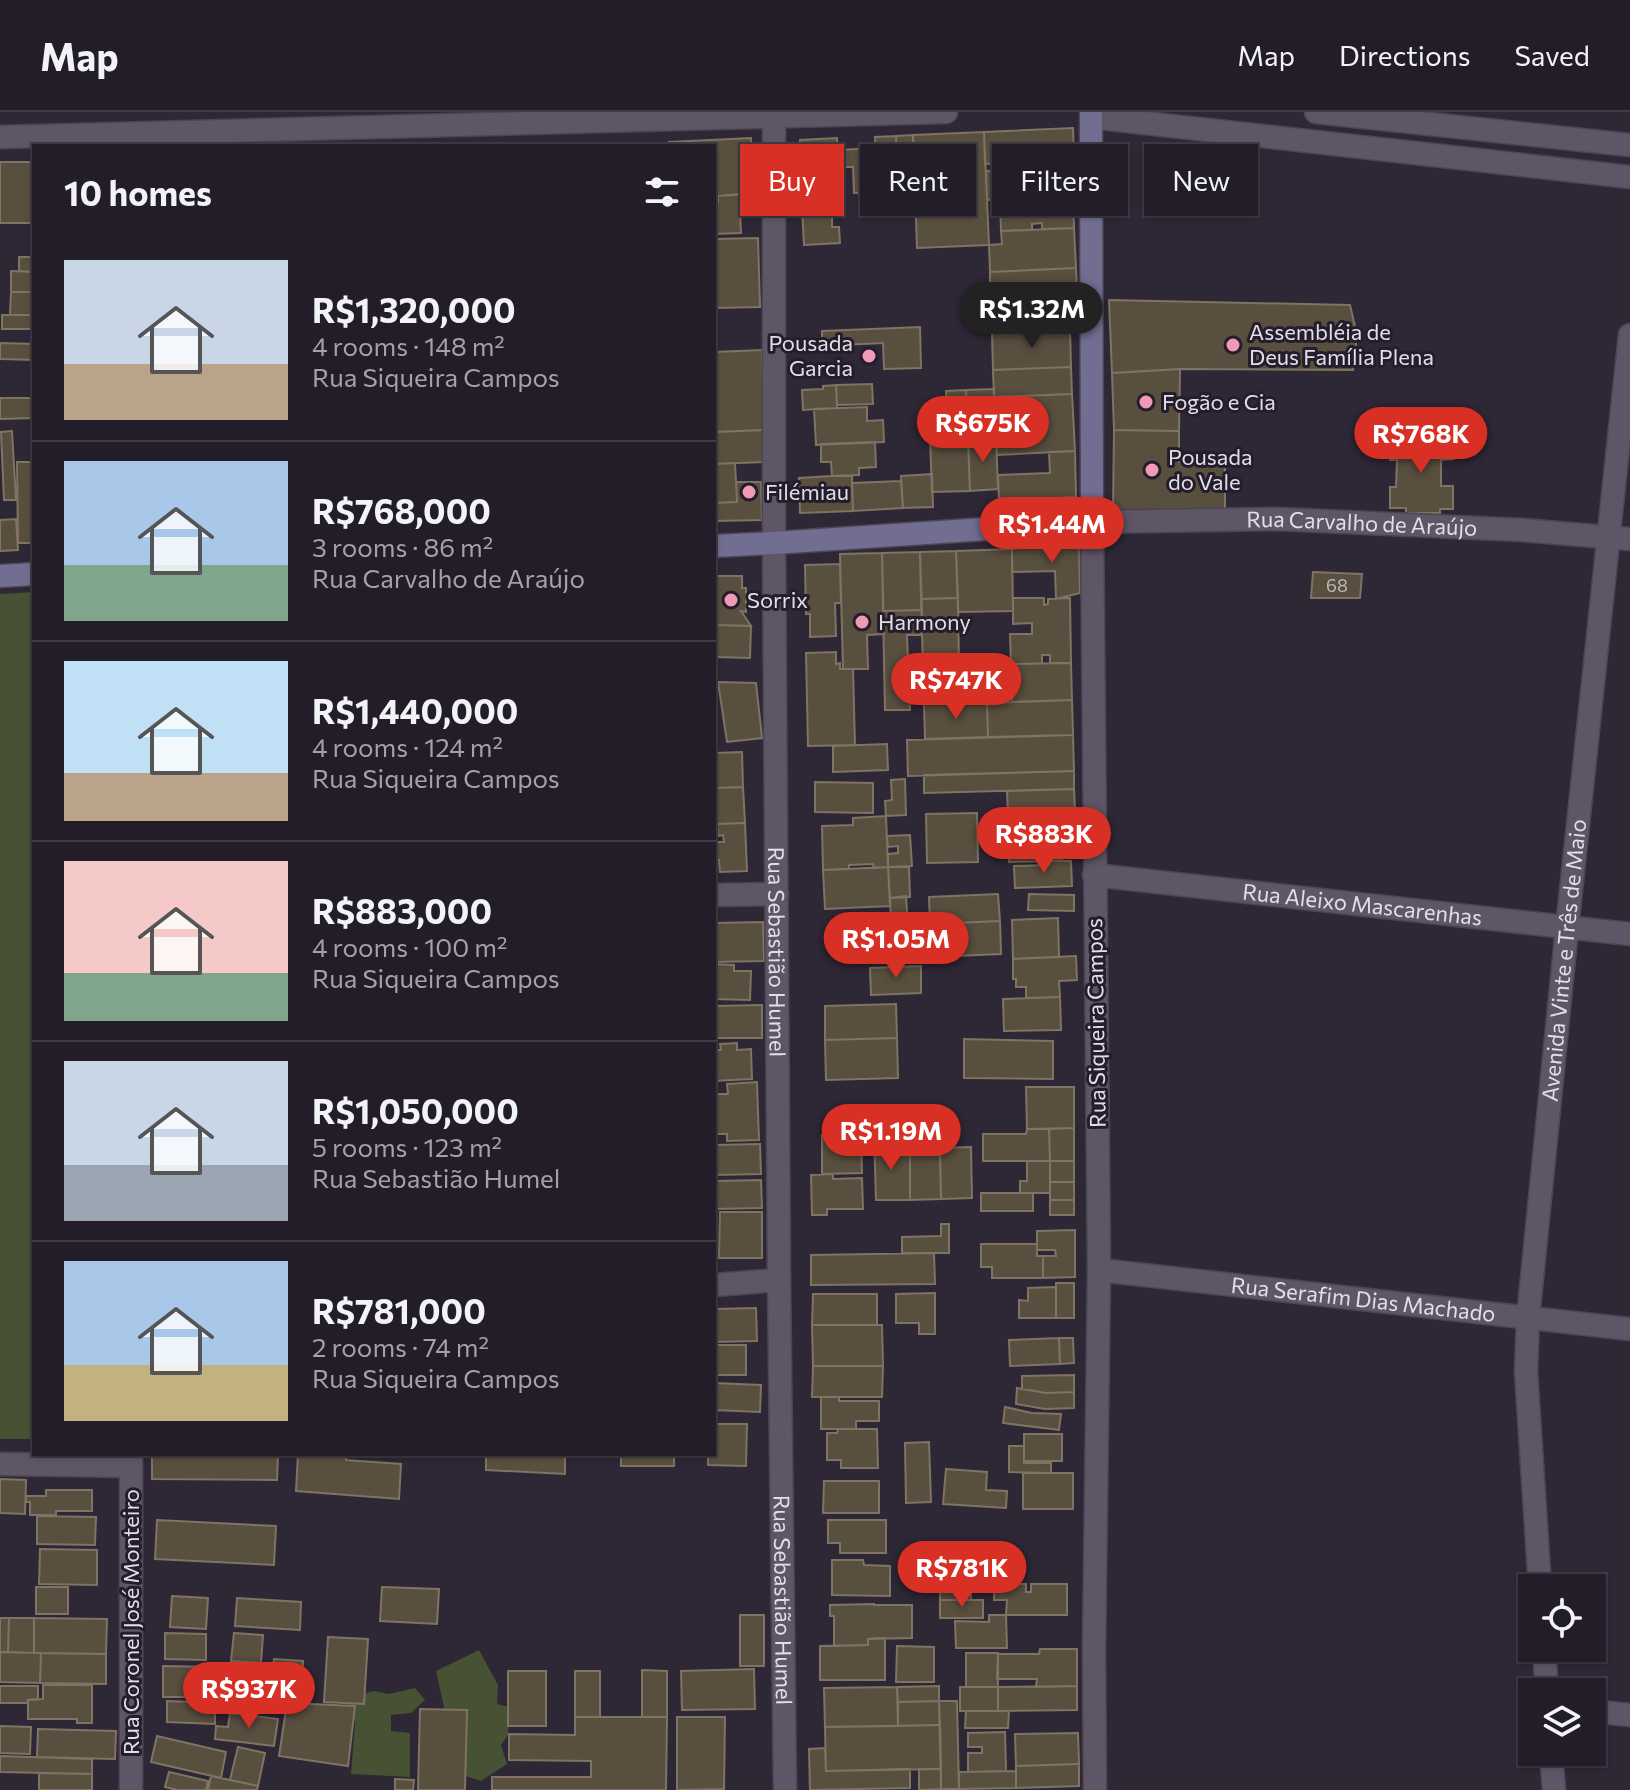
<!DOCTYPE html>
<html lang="en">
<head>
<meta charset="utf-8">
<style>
	body { margin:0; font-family:Commissioner,sans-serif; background:#2e2a34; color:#f1f3f6; height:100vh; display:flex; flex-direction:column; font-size:30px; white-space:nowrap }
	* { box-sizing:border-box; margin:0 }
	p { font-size:26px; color:#a2a2a8 }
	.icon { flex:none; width:44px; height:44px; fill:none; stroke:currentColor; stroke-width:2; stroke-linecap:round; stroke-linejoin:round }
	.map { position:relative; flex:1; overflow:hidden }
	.details { position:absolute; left:32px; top:32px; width:684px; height:1312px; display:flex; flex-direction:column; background:#221d28; border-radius:0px; box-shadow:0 2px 6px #0004,0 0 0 2px #3f3b45 }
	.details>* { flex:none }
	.banner { position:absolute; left:740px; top:32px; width:760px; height:72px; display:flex; gap:16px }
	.buttons { position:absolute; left:1518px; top:1462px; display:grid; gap:16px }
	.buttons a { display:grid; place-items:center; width:88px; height:88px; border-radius:0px; background:#221d28; box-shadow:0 2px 6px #0004,0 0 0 2px #3f3b45; font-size:40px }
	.price { position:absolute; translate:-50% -68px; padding:0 18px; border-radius:28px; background:#d93025; color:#fff; font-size:26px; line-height:52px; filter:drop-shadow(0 2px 4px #0008) }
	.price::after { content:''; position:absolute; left:50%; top:48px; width:24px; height:18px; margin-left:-12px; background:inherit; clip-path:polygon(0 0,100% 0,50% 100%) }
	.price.on { background:#222; color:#fff }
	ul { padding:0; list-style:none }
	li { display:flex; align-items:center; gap:24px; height:200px; padding:0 32px }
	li+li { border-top:2px solid #3f3b45 }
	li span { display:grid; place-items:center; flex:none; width:224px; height:160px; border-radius:0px; color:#555 }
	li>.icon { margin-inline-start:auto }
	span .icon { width:96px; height:96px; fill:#fffc; stroke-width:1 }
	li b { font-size:34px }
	h2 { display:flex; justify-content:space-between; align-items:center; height:96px; padding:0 32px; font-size:34px }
	.chip { padding:0 28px; border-radius:0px; background:#221d28; box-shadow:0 2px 6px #0004,0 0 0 2px #3f3b45; font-size:28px; line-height:72px }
	.chip.on { background:#d93025; color:#fff }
	header { display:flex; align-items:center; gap:48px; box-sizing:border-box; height:112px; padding:0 40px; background:#221d28; border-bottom:2px solid #3f3b45 }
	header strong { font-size:38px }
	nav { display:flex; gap:44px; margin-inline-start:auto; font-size:28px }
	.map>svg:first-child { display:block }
	.green { fill:#475133 }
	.building { fill:#594f3f; stroke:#7f7463; stroke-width:2 }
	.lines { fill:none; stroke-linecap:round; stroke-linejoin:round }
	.minor-casing { stroke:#4b4552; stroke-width:25 }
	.tertiary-casing { stroke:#4b4552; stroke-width:25 }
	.secondary-casing { stroke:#4b4552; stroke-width:25 }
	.minor { stroke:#5e5666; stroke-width:22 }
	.tertiary { stroke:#5e5666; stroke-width:22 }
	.secondary { stroke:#726e92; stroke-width:22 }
	.poi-dot { fill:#f09ab5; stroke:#241d2c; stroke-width:3 }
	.labels { text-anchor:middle; stroke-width:6; stroke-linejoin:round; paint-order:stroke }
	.number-label { font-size:18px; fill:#c0babd }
	.poi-label { font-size:22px; fill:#e2dde7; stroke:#241d2c; text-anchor:start }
	.street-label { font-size:22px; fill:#e2dde7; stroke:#241d2c }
</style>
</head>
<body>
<header>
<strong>Map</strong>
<nav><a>Map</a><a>Directions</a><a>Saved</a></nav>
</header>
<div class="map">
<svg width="1630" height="1678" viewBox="0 0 1630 1678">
	<rect width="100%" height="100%" fill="#2e2736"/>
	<path class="green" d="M34,480V1327H0V482Z
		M479,1538L498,1573L497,1592L510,1595L508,1623L501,1633L507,1652L481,1669L465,1664L442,1624L444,1595L436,1559Z
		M415,1576L425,1588L411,1601L391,1603V1619L410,1621V1665L351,1662L355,1611L350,1585L374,1579L389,1582Z"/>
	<path class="building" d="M1073,16L1074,48L985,52L984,20Z
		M984,20L989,133L917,136L913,23Z
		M913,23V43L897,44L896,24Z
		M896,24L897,53H876L875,25Z
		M751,26L754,82L714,84V34H669V30Z
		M837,26L839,95L802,96L800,28Z
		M875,36L877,80L854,81L853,55H840L839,38Z
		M0,50H34V111H0Z
		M1072,56L1073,84L987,88L986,59Z
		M914,61L915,89L907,90L908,95H902V102L878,103L876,63Z
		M739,82L741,121L714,122V90H718V84Z
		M1073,84L1074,116L1042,117V111L1032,112V118L1001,119L1000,87L1032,86V91L1039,90V86Z
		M832,95V115H839L840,131L804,133L802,96Z
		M1074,116L1076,156L990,160L989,133L1002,132L1001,119Z
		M758,126L760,195L714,196V127Z
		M19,145H34V160L19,159Z
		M1076,156L1077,176L990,179V160Z
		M11,159L34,160V180H11Z
		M1077,176L1078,217L1032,219L1031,178Z
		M1031,178L1032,219L992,221L990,179Z
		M11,180H34V203H10Z
		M1109,188L1350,193L1357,223L1353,258L1180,257L1112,261Z
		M2,203H34V217H2Z
		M920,215L921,256L884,257L883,231L822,234V219Z
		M1070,217L1071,255L993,258L992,221Z
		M0,231L34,232V248L0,247Z
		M762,238L764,318L714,320V240Z
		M1071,255L1072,282L994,285L993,258Z
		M1180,257L1179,319L1114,318L1112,261Z
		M872,272L873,292L837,293L836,273Z
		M836,273L837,296L803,298L802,278L823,277V274Z
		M994,277L996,324L968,326L966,278Z
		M966,278L968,326H948L946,279Z
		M1072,282L1075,339L997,343L994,285Z
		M0,286H34V306L0,307Z
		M867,295V309L883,308L884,330L816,333L814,297Z
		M764,318L765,350L714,352V320Z
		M1114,318L1179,319V350H1225V400H1113Z
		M12,319L16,388H4L1,320Z
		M996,324L998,377L970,379L968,326Z
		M1405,324H1438V328H1453L1454,347L1441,348V374H1453V397H1440V401H1406V396H1390V375H1396L1397,348H1390L1391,329H1404Z
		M948,326H968L970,379L932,380L930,327Z
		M875,330L876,355L859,356V363L832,364L831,350H821V332Z
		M1075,339L1076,385L999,389L998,363L1050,361L1049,340Z
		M17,350H34V431H18Z
		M735,351L737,390L714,391V352Z
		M932,362L933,395L903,396L901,364Z
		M832,364H852L853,399L800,401L799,366Z
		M901,369L903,396L853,399L852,371Z
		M736,370H761L762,408L714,409V391L737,390Z
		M16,407L18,438L0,439V408Z
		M1068,430L1079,437L1080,481L1056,487L1055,459L1012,460V437Z
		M1012,437L1013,499L958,500L956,439Z
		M956,439L958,486L921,487L920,440Z
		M920,440L922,498L883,499L882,441Z
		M882,441L884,522L867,523L868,557H843L840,442Z
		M840,452L841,491H835L836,524L810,525V502H806L805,453Z
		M1313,460L1362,462L1360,486H1311Z
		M714,464H742V476H746V500L741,499L751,514L717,513Z
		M958,486L959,554L923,555L921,487Z
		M1013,486H1044V493L1048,492V487L1070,486L1071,551H1050V543H1042V552H1011L1010,522H1032V511L1013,512Z
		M922,498V523H907L910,598H885L883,499Z
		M717,513L751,514L750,546L716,545Z
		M836,540V552L840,551V557H853L855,633L808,634L806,541Z
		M1071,551L1072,588L1012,590L1011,552Z
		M1011,552L1012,590L960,591L959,554Z
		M718,570L756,571L762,626L727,630Z
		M1072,588L1073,623L988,625L987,591Z
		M987,591L988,625L925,627L924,592Z
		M1073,623L1074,659L908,664L907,628Z
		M887,632L888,658L833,660V634Z
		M742,640L743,675L714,676V641Z
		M1074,659V677L924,681V663Z
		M905,667L906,703L886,704L885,689L892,688L891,668Z
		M815,670L873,671V701L815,700Z
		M743,675L745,711L714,712V676Z
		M1074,677L1075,699L1008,701L1007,679Z
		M1075,699L1076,725L1009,727L1008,701Z
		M977,701L978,750L927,751L926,702Z
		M886,704L888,755L874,756L873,752L849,753V757L823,758L822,714L853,713V706Z
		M745,711L747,759L720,760L719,748H714V730H724L723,723L718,724L717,712Z
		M910,723L912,754L888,755V742L898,741V734L888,735L887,724Z
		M1061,726L1062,749L1009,750V727Z
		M1046,749H1071L1072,774L1015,776L1014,754L1046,753Z
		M888,755H909L910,785L890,786Z
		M888,755L890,794L825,797L823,758Z
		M998,782L1000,809L930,812L929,785Z
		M1029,782L1074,783V799L1028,798Z
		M906,784L908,815L891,816L890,786Z
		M1058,806L1059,845L1013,847L1012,808Z
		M1000,809L1001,842L932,845L930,812Z
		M763,810L764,849L714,850V811Z
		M908,815L909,849L881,850L880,817Z
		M880,825L881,846L850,848L849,826Z
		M1076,844L1077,868L1059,869L1060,885L1026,886V875H1016V867H1013V847Z
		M714,852L734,853V859H751L750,888L714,887Z
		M921,854V881L871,883L870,856Z
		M1060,885L1061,918L1004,919L1003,887Z
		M896,892L897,926L825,928V894Z
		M762,893V926H714V894Z
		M897,926L898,966L826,968L825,928Z
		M964,927L1053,929V967L964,966Z
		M737,931V938L751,937L752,967L714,969V932H715L716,938H721L720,932Z
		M757,970L759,1028L727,1029V1022H714V982H728L727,972Z
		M1026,975H1074V1016L1027,1017Z
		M1074,1016V1049H1050L1049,1017Z
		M1027,1017H1049L1050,1049H983V1022H1026Z
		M890,1021V1044L910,1043V1088H876L874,1022Z
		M861,1022L862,1061L822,1062V1023Z
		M760,1032L761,1062L714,1063V1033Z
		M971,1035L972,1086L941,1087L940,1036Z
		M910,1043H940L941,1087L910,1088Z
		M1027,1049H1050V1081H1020V1069H1027Z
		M1050,1049H1074V1070H1050Z
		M833,1062V1067L862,1066L863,1097H827V1103H812L811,1063Z
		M761,1068L762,1096L714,1097V1069Z
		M1050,1070H1074V1088H1050Z
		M981,1081H1033V1099H981Z
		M1050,1088H1074V1103H1050Z
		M720,1100H762V1146H719Z
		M941,1112H949V1141H902V1125L941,1124Z
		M1075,1118V1165L1043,1166V1144H1056L1055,1138H1037V1119Z
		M981,1132H1037V1144H1043V1166H992V1155H981Z
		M934,1141L935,1172L811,1173V1143Z
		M1056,1171H1074V1206H1056Z
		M1056,1175V1206H1019V1188L1028,1189V1176Z
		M935,1181V1222H919V1211H896V1182Z
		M813,1182H877V1213H812Z
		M756,1196L757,1229L714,1230V1197Z
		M812,1213H882L883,1254H813Z
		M1059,1226H1073L1074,1251L1060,1252Z
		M1059,1226L1060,1252L1010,1254L1009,1228Z
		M714,1233H746V1263H714Z
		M813,1254H883L882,1285H812Z
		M1074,1263V1280L1046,1281L1022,1277V1264Z
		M714,1271L761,1273L760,1300L714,1298Z
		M1017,1276L1046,1281L1074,1280V1296L1045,1297L1016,1292Z
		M821,1285H839V1289H879V1309H856V1317H821Z
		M1005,1295L1032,1301L1061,1302L1059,1318L1003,1311Z
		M714,1312H747L746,1354L708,1353V1342H714Z
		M838,1317H877L878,1356H841V1348H827V1321H837Z
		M1024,1322H1062V1349H1024Z
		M929,1330L931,1390L906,1391L905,1331Z
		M1009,1334H1024V1351H1051V1361L1009,1360Z
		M152,1342H278L277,1368L152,1367Z
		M298,1342H346V1348L401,1352L399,1387L296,1379Z
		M486,1342H565V1362L486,1358Z
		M621,1342H674V1354H621Z
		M946,1357L987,1360L986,1378L1007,1379L1006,1396L943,1392Z
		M1023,1361H1073V1397H1023Z
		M0,1367L26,1368L25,1402L0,1401Z
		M824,1369H879V1401H823Z
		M46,1378H92V1399H56V1403H30V1390H26V1384H46Z
		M37,1404L96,1405L95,1433L37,1432Z
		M157,1408L276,1414L274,1453L155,1447Z
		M828,1408H886V1441H840V1431H828Z
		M40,1437L97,1438V1473L39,1472Z
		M940,1439H970V1452H994V1472H940Z
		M832,1448H863L864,1453L890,1454V1484L832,1483Z
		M940,1472H971V1488H940Z
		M994,1472H1026V1480H1031V1472H1067V1503H1006L1007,1488H994Z
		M36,1475H68V1502H36Z
		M382,1475L439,1477L437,1512L380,1509Z
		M172,1484L208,1486L206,1517L170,1515Z
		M237,1486L301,1490L300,1518L235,1514Z
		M940,1488H983V1506H940Z
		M874,1492V1493H912V1526L868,1527V1533L834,1534V1504H830V1493Z
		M740,1503H764V1554H740Z
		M989,1503H1006L1007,1536H956L955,1509L989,1510Z
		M0,1506H9L8,1540H0Z
		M9,1506H34V1541L8,1540Z
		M34,1506L107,1507L106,1542L34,1541Z
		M165,1521L206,1522V1548L165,1547Z
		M234,1521L263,1523L261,1551L231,1549Z
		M328,1525L368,1527L364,1592L324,1590Z
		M885,1526V1568H820V1534L868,1533V1527Z
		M897,1534L934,1535V1570H896Z
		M1040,1537H1077V1574L1036,1575L1037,1567H997L998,1542H1039Z
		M0,1540L41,1541L40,1571L0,1570Z
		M41,1541L106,1542V1572L40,1571Z
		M966,1541H998V1575H966Z
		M274,1547L303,1549L302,1572L251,1569L252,1554L273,1556Z
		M163,1554L218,1555V1585H163Z
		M754,1557L755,1597L682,1598L681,1559Z
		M642,1558L667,1559V1605H642Z
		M508,1559H546V1614H508Z
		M575,1559H600V1605H575Z
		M43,1573H92V1611H77V1607H28V1588L43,1587Z
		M0,1574H38V1587L28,1588V1591H0Z
		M939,1574V1589L898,1590L897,1575Z
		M1077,1574V1598L998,1599V1575Z
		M897,1575L898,1614L825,1615L824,1576Z
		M960,1575H998V1599H960Z
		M167,1589L215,1591V1612L167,1610Z
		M939,1589L940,1613L898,1614V1590Z
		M939,1589H957L959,1677H941Z
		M287,1591L355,1594L348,1654L279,1644Z
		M420,1597L467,1598L465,1678H418Z
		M966,1599H1009L1008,1616H965Z
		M230,1601L278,1607L274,1634L215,1627L216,1614L228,1615Z
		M575,1605H667L666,1678H492V1665H591V1649L509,1648V1622L575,1623Z
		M677,1605H725L724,1677L677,1678Z
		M940,1613L941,1657L826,1659L825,1615Z
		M0,1614L31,1615L30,1642L0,1641Z
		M38,1617L116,1619L115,1647L37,1645Z
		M1005,1620L1006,1659L968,1660V1641H982V1635H968V1621Z
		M1078,1621L1079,1652L1016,1654L1015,1622Z
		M157,1624L226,1640L221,1666L151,1650Z
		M238,1635L265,1641L258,1674L230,1668Z
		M825,1636L826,1659L910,1657V1676L810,1678L809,1637Z
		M0,1644L92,1647V1662L0,1660Z
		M1079,1652V1674L1016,1676V1654Z
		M919,1657H941V1677L919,1678Z
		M1016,1659V1676L959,1677V1660Z
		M169,1660L208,1669L206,1678H177L165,1675Z
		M39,1661L92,1662V1678H39Z
		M211,1664L258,1674L257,1678H208Z
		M395,1667L414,1668L413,1678H395Z"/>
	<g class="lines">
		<g class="minor-casing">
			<g id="minor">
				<path d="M0,25L946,0"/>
				<path id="s1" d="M1094,763L1630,822"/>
				<path d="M714,783L777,782"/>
				<path id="s2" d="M1099,1158L1630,1217"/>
				<path d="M714,1173L779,1168"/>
				<path d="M0,1352L131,1354"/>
				<path id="s3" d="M1540,1476L1526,1259L1528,1206L1567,816L1630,223"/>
				<path d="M1544,1536L1547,1580"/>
				<path d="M1592,1599L1630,1603"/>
				<path d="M1551,1640L1554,1678"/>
				<path d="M131,1678V1342"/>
				<path id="s4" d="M1095,1678L1094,1539L1099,1158L1092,410L1279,407L1522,418L1630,427"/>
			</g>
		</g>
		<g class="tertiary-casing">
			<g id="tertiary">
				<path id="s5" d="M774,0V431L779,1168L785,1678"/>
				<path d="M1316,0L1630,33"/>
				<path d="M1091,5L1630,65"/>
			</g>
		</g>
		<g class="secondary-casing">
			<path id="secondary" d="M714,434L774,431L1092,410L1091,0
				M0,464L34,462"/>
		</g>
		<use href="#minor" class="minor"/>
		<use href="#tertiary" class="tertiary"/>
		<use href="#secondary" class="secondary"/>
	</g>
	<g class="poi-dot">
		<circle cx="1233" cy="233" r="8"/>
		<circle cx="869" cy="244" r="8"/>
		<circle cx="1146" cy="290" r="8"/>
		<circle cx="1152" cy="358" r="8"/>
		<circle cx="749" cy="380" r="8"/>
		<circle cx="731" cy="488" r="8"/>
		<circle cx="862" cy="510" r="8"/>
	</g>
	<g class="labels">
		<g class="number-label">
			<text x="1337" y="480">68</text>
		</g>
		<g class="poi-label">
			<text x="1249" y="228">Assembléia de<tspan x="1249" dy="25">Deus Família Plena</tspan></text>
			<text x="853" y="239" text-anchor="end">Pousada<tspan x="853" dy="25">Garcia</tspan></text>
			<text x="1162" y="298">Fogão e Cia</text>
			<text x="1168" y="353">Pousada<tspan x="1168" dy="25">do Vale</tspan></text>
			<text x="765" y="388">Filémiau</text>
			<text x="747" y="496">Sorrix</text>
			<text x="878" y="518">Harmony</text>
		</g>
		<g class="street-label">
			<text dy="8" stroke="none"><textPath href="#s4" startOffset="1538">Rua Carvalho de Araújo</textPath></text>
			<text dy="8" stroke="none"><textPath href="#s1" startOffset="270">Rua Aleixo Mascarenhas</textPath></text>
			<text dy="8" stroke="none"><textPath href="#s5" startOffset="840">Rua Sebastião Humel</textPath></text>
			<text dy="8" stroke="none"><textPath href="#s3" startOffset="630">Avenida Vinte e Três de Maio</textPath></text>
			<text transform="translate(1096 911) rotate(-91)" y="8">Rua Siqueira Campos</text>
			<text dy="8" stroke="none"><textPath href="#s2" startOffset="266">Rua Serafim Dias Machado</textPath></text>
			<text dy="8" stroke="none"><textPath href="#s5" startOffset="1488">Rua Sebastião Humel</textPath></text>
			<text transform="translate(131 1510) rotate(-90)" y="8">Rua Coronel José Monteiro</text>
		</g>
	</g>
</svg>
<div class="buttons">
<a><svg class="icon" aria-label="locate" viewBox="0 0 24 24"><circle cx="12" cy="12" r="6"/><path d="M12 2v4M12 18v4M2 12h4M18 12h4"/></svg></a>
<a><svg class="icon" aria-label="layers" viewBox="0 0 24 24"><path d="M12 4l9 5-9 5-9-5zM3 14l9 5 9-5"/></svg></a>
</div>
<b class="price on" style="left:1032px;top:238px">R$1.32M</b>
<b class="price" style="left:983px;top:352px">R$675K</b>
<b class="price" style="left:1421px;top:363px">R$768K</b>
<b class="price" style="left:1052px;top:453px">R$1.44M</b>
<b class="price" style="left:956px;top:609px">R$747K</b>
<b class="price" style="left:1044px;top:763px">R$883K</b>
<b class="price" style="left:896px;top:868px">R$1.05M</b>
<b class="price" style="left:891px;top:1060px">R$1.19M</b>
<b class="price" style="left:962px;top:1497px">R$781K</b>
<b class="price" style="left:249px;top:1618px">R$937K</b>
<div class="banner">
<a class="chip on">Buy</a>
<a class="chip">Rent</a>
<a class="chip">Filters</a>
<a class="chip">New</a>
</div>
<section class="details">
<h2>10 homes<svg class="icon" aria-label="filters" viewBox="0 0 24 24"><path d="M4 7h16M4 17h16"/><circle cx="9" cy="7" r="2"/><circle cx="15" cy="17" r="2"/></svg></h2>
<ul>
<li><span style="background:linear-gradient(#c9d6e8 65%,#b9a48a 0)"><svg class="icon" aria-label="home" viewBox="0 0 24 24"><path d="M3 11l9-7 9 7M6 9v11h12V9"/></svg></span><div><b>R$1,320,000</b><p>4 rooms · 148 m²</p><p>Rua Siqueira Campos</p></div></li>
<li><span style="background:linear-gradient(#a9c7e8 65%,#7fa58c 0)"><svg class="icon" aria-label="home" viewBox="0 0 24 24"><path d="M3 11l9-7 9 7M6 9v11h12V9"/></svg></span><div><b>R$768,000</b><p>3 rooms · 86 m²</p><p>Rua Carvalho de Araújo</p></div></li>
<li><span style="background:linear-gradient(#bfe0f5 70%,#b9a48a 0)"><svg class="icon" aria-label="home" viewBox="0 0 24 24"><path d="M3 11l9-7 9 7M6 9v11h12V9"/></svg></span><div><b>R$1,440,000</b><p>4 rooms · 124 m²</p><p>Rua Siqueira Campos</p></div></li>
<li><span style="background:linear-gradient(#f6c9c9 70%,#7fa58c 0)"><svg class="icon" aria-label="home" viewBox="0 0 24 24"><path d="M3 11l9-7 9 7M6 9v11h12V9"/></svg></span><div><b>R$883,000</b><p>4 rooms · 100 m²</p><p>Rua Siqueira Campos</p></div></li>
<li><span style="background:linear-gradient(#c9d6e8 65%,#9aa5b1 0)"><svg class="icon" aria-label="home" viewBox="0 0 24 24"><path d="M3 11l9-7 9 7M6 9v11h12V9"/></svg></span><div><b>R$1,050,000</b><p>5 rooms · 123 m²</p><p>Rua Sebastião Humel</p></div></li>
<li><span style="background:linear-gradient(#a9c7e8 65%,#c2b280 0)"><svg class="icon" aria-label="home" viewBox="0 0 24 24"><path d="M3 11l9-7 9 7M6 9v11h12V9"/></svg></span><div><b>R$781,000</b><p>2 rooms · 74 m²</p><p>Rua Siqueira Campos</p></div></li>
</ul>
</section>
</div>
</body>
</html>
